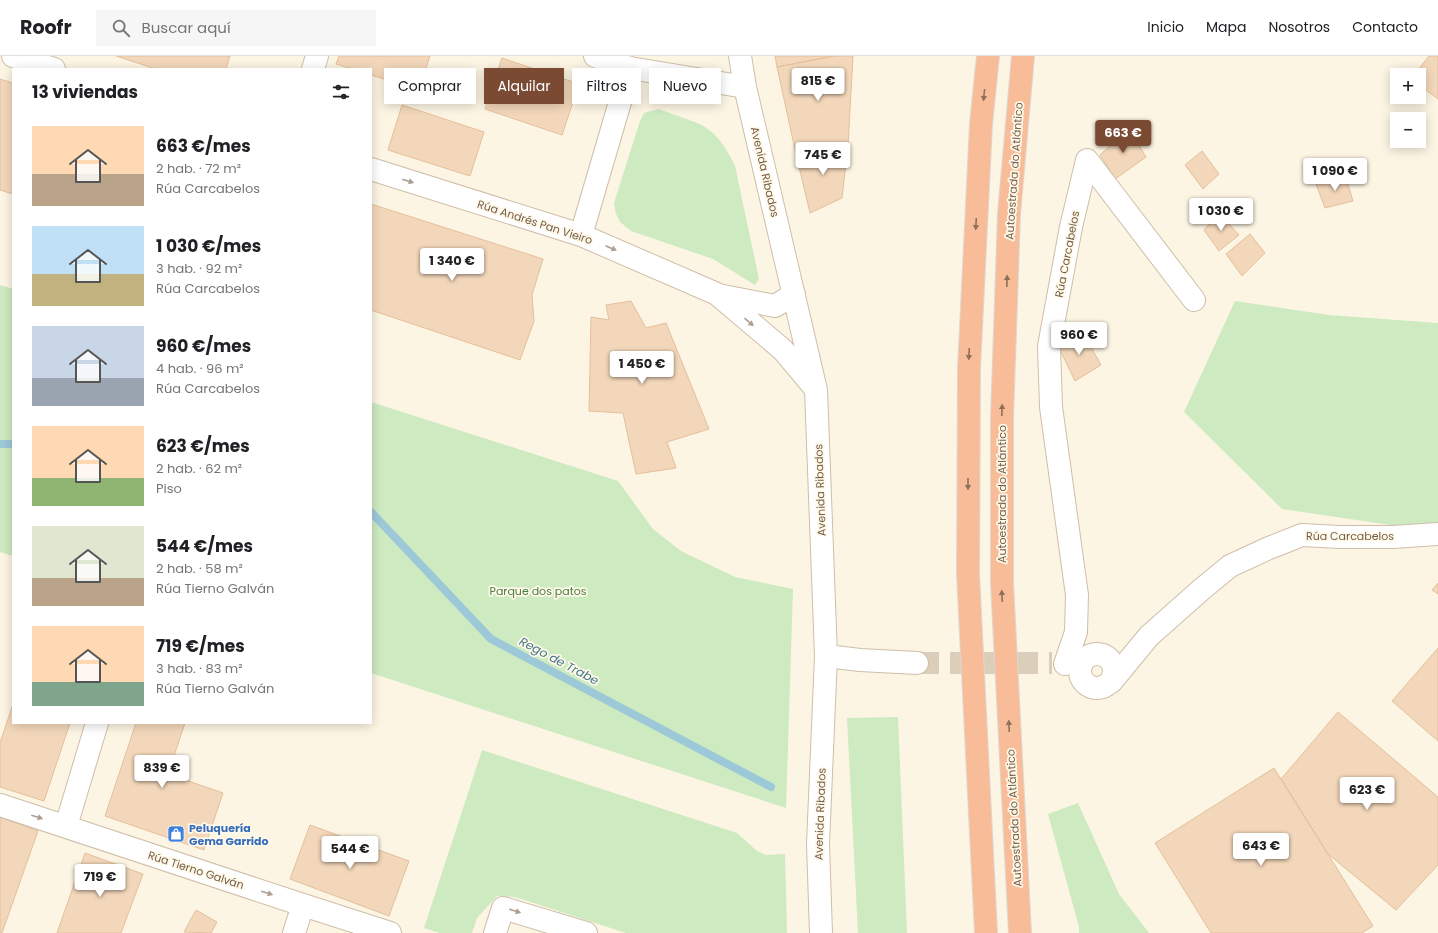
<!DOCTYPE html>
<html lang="es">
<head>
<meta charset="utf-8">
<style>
	body { margin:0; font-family:Poppins,sans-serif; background:#f6f6f6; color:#202124; height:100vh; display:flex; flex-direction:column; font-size:15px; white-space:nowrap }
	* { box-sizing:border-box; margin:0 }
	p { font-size:13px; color:#757577 }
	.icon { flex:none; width:22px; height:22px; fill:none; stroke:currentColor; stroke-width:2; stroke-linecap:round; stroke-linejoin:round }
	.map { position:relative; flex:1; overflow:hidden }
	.sheet { position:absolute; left:12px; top:12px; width:360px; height:656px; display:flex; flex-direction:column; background:#fff; border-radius:0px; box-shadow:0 2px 10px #0003 }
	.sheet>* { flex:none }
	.hud { position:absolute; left:384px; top:12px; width:380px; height:36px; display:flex; gap:8px }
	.controls { position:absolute; left:1390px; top:12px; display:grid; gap:8px }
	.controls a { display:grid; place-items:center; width:36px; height:36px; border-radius:0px; background:#fff; box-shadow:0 2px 10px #0003; font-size:20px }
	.price { position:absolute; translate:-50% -34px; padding:0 9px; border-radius:4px; background:#fff; color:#222; font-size:13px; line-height:26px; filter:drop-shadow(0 1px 2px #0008) }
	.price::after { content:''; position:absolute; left:50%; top:24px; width:12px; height:9px; margin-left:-6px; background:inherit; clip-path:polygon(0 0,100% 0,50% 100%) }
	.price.on { background:#7a4a33; color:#fff }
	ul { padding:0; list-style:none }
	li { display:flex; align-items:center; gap:12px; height:100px; padding:0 20px }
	li span { display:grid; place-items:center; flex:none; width:112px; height:80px; border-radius:0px; color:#555 }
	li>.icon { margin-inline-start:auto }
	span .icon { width:48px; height:48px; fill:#fffc; stroke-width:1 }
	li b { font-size:17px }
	h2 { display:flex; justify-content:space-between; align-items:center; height:48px; padding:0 20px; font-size:17px }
	.tag { padding:0 14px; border-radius:0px; background:#fff; box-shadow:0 2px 10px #0003; font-size:14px; line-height:36px }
	.tag.on { background:#7a4a33; color:#fff }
	header { display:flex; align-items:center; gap:24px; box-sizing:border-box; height:56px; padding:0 20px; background:#fff; border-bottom:1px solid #e0e0e0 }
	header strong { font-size:19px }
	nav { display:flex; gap:22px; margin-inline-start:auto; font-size:14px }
	.search { width:280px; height:36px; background:#f6f6f6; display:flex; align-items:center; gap:10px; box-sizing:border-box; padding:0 14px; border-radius:0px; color:#757577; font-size:15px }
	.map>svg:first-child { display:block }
	.green { fill:#cdeac1 }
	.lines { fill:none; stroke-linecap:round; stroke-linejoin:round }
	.stream { stroke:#9dc8d8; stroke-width:8 }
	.building { fill:#f3d7ba; stroke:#e5bf9a }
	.minor-tunnel { stroke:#dbcfbc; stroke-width:22; stroke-dasharray:22 11; stroke-linecap:butt }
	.minor-casing { stroke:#cebea9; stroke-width:24 }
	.highway-casing { stroke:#ded8d3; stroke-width:24 }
	.minor { stroke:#fff; stroke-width:22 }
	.highway { stroke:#f8bc98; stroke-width:22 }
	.oneway { fill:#8f7058 }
	.oneway2 { fill:#ac9e91 }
	.labels { text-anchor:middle; stroke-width:3.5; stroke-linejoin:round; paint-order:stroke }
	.street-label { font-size:11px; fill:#755d48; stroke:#fff9e9 }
	.park-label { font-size:11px; fill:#4b7b40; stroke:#fff9e9 }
	.shop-label { font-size:11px; font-weight:bold; fill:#366cbe; stroke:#fff9e9; text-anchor:start }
	.water-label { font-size:12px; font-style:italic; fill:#417589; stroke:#fff9e9 }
</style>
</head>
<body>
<header>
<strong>Roofr</strong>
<div class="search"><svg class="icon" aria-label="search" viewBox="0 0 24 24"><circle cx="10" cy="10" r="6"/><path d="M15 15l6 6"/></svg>Buscar aquí</div>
<nav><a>Inicio</a><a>Mapa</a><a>Nosotros</a><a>Contacto</a></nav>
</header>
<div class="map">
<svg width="1438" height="877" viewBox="0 0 1438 877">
	<rect width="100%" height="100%" fill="#fdf5e3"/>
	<path class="green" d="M659,53C671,58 695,65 705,71C719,80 728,95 735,110L759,223L755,229L713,203L631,175L620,166L616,158L614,147L640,65L644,57Z
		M0,229L13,233V500L0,496Z
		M1235,245L1329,259L1438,267V476L1282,453L1184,356Z
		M371,346L618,425L653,473L681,495L735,521L793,533L786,752L371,617Z
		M898,661L907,877H858L847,662Z
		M482,694L737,777L757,795L766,799L785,798L787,877H626L515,841L497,840L477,862L472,877H440L424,872Z
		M1078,747L1119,838L1149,877H1079V871L1048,758Z"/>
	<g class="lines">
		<path class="stream" d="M0,388H13
			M371,456L491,583L771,731"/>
	</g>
	<path class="building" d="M116,0H230L226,13H156Z
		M339,0H430L419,34L371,19V13H352L336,8Z
		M775,0H834L777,11Z
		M834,0H853L848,90L796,98L777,11Z
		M1429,0H1438V43L1419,29V19H1414Z
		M502,2L579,28L562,79L485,53Z
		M0,23L13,27V138L0,134Z
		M402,49L484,76L470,120L388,94Z
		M1129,72L1146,101L1115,123L1100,99Z
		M848,90L842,142L810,157L796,98Z
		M1202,95L1219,118L1203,133L1185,109Z
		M1345,119L1353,145L1325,152L1316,128Z
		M371,148L543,203L532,239L534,265L520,304L371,254Z
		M1219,157L1239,179L1219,195L1204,174Z
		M1250,178L1265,197L1242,220L1226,198Z
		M631,245L646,272L666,267L709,373L667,386L676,412L636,418L623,357L589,355L591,261L609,264L606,249Z
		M1081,273L1101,309L1075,325L1059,292Z
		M1438,527V538L1432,534Z
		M1438,592V685L1392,645Z
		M13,648V667H70L44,745L0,731V687Z
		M1338,656L1438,741V809L1396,854L1328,798L1281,723Z
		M136,667H185L168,718L223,737L204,794L105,760Z
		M1274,712L1373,870L1362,877H1211L1155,787Z
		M0,761L38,775L2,877H0Z
		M310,769L409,805L389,860L290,823Z
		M85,797L143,818L121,877H57Z
		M196,854L217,866L211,877L184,876Z"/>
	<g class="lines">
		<path class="minor-tunnel" d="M917,607H1052"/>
		<g class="minor-casing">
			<path id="minor" d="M13,0L54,13
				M595,0L630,12L745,31
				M740,0L745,31L816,334L826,600L818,788L821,877
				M313,13L317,0
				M371,113L581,179L717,238L783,294L814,331
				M581,179L630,12
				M718,239L775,250L794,238
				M1080 615a17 17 0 1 1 34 0a17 17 0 1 1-34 0Z
				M826,600L860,604L917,607
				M1065,608L1076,576L1077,539L1051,351L1049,290L1071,171L1087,104L1194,244
				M1111,626L1149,580L1202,533L1230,510L1269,492L1302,479L1339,481H1393L1438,478
				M0,749L303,849
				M66,770L97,667
				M294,877L303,849L390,877
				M495,877L503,852L586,877"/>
		</g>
		<g class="highway-casing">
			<path id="highway" d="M986,877L968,518L969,312L981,68L988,0
				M1020,877L1002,527V362L1009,158L1023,0"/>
		</g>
		<use href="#minor" class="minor"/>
		<use href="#highway" class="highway"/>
	</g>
	<defs><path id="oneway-solid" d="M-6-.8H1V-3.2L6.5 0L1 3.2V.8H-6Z"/></defs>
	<g class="oneway">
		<use href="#oneway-solid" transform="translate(984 39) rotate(96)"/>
		<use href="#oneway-solid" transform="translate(976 168) rotate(93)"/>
		<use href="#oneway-solid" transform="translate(1007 225) rotate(-88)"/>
		<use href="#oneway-solid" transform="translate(969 298) rotate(93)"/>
		<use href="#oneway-solid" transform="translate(1002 354) rotate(-88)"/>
		<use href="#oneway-solid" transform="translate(968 428) rotate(90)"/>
		<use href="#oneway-solid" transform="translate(1002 540) rotate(-93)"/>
		<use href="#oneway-solid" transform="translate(1009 670) rotate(-93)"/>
	</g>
	<g class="oneway2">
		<use href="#oneway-solid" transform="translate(408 125) rotate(17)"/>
		<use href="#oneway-solid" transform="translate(611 192) rotate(23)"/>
		<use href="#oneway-solid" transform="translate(749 266) rotate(41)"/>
		<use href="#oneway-solid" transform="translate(37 761) rotate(18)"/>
		<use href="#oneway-solid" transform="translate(267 837) rotate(18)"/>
		<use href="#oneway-solid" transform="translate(515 855) rotate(17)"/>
	</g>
	<defs>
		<g id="shop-square" transform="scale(0.9)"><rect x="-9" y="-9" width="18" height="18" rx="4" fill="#3f7fe0" stroke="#fff9e9"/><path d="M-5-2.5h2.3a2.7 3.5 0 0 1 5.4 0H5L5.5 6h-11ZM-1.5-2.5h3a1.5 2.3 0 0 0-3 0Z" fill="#fff"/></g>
	</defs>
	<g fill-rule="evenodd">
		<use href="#shop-square" x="176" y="778"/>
	</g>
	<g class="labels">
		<g class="street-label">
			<text transform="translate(1014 115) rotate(-86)" y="4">Autoestrada do Atlántico</text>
			<text transform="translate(765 116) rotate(77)" y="4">Avenida Ribados</text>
			<text transform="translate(535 166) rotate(18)" y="4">Rúa Andrés Pan Vieiro</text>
			<text transform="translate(1067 198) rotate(-79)" y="4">Rúa Carcabelos</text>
			<text transform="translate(820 434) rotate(-92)" y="4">Avenida Ribados</text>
			<text transform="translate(1002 438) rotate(-90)" y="4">Autoestrada do Atlántico</text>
			<text x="1350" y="484">Rúa Carcabelos</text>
			<text transform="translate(820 758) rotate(-88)" y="4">Avenida Ribados</text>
			<text transform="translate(1014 762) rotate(-93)" y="4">Autoestrada do Atlántico</text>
			<text transform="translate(196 814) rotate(18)" y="4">Rúa Tierno Galván</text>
		</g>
		<g class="park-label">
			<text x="538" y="539">Parque dos patos</text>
		</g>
		<g class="shop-label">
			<text x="189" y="776">Peluquería<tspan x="189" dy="13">Gema Garrido</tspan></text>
		</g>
		<g class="water-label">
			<text transform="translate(559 605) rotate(28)" y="4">Rego de Trabe</text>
		</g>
	</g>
</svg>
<div class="controls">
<a>+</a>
<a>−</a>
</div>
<b class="price" style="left:818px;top:46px">815 €</b>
<b class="price on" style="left:1123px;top:98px">663 €</b>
<b class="price" style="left:823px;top:120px">745 €</b>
<b class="price" style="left:1335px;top:136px">1 090 €</b>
<b class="price" style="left:1221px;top:176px">1 030 €</b>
<b class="price" style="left:452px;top:226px">1 340 €</b>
<b class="price" style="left:1079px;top:300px">960 €</b>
<b class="price" style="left:642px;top:329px">1 450 €</b>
<b class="price" style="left:162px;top:733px">839 €</b>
<b class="price" style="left:1367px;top:755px">623 €</b>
<b class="price" style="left:1261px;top:811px">643 €</b>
<b class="price" style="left:350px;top:814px">544 €</b>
<b class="price" style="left:100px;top:842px">719 €</b>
<div class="hud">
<a class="tag">Comprar</a>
<a class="tag on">Alquilar</a>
<a class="tag">Filtros</a>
<a class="tag">Nuevo</a>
</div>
<section class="sheet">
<h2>13 viviendas<svg class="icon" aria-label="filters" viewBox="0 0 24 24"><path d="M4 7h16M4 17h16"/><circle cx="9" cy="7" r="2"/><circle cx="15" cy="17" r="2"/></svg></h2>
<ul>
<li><span style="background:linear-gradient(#ffd9b3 60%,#b9a48a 0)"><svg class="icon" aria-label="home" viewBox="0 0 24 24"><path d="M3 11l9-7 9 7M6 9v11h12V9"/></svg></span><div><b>663 €/mes</b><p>2 hab. · 72 m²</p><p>Rúa Carcabelos</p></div></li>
<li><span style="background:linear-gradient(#bfe0f5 60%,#c2b280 0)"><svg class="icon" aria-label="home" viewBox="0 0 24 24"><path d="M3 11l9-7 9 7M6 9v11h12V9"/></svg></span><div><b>1 030 €/mes</b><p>3 hab. · 92 m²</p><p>Rúa Carcabelos</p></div></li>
<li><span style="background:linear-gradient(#c9d6e8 65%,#9aa5b1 0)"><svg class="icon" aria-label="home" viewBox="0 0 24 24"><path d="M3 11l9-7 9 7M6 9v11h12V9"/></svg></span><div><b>960 €/mes</b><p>4 hab. · 96 m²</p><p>Rúa Carcabelos</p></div></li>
<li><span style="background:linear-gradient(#ffd9b3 65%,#8fb573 0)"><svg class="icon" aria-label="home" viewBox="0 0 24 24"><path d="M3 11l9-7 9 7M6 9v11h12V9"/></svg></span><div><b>623 €/mes</b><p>2 hab. · 62 m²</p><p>Piso</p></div></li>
<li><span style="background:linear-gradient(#dfe7d0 65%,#b9a48a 0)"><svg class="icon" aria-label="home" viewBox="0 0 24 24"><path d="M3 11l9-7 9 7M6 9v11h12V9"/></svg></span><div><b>544 €/mes</b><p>2 hab. · 58 m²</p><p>Rúa Tierno Galván</p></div></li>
<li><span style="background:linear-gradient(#ffd9b3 70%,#7fa58c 0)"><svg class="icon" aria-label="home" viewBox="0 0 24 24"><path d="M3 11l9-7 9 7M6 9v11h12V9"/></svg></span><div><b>719 €/mes</b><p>3 hab. · 83 m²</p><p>Rúa Tierno Galván</p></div></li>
</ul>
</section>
</div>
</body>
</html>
